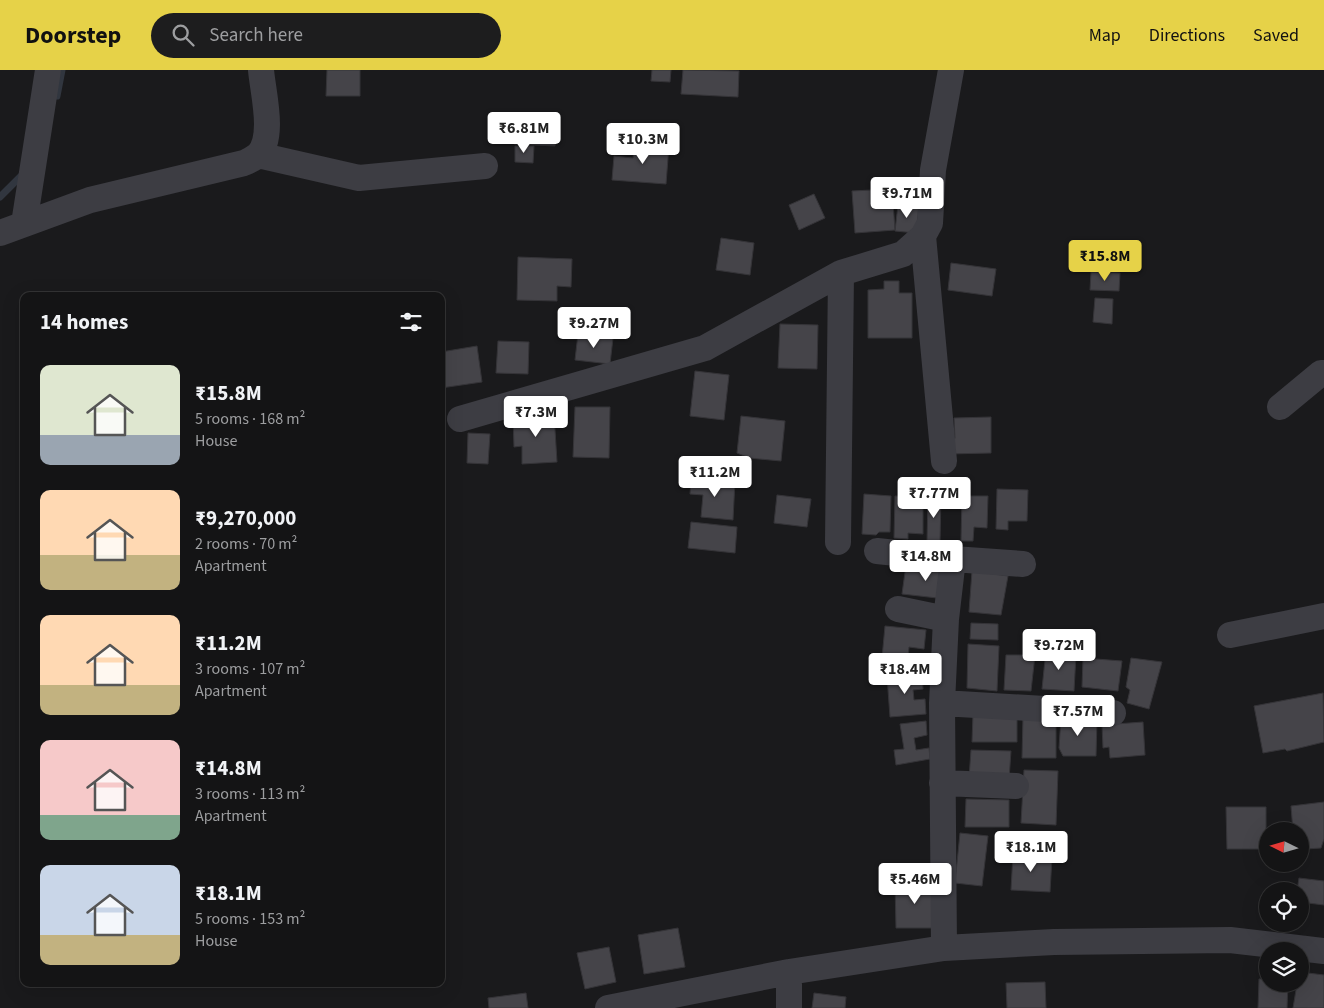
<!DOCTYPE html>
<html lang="en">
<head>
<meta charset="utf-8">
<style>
	body { margin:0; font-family:"Source Sans 3",sans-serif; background:#1d1d1e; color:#f1f3f6; height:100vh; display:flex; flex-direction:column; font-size:19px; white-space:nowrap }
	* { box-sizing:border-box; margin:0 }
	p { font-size:16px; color:#9d9ea0 }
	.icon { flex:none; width:28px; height:28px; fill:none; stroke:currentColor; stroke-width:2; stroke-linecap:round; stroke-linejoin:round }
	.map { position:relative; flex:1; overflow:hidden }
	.sheet { position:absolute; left:20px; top:222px; width:425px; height:695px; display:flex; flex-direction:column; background:#141415; border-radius:10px; box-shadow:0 5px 20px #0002,0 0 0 1px #333334 }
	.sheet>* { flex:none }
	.needle { width:32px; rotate:275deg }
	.fabs { position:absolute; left:1259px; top:752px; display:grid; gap:10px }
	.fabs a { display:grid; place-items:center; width:50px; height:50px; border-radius:50%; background:#141415; box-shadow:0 5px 20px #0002,0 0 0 1px #333334; font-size:25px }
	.price { position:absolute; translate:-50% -42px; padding:0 11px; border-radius:5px; background:#fff; color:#222; font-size:16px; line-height:32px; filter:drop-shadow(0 1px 2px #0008) }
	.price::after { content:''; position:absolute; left:50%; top:30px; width:15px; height:11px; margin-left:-8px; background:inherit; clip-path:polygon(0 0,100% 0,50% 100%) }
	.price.current { background:#e6d248; color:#111 }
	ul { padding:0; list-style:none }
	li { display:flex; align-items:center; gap:15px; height:125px; padding:0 20px }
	li span { display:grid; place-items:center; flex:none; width:140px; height:100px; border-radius:10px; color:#555 }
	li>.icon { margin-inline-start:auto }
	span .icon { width:60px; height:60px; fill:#fffc; stroke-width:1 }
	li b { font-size:21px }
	h2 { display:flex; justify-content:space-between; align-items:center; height:60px; padding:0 20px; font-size:21px }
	header { display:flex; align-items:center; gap:30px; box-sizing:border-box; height:70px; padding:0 25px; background:#e6d248; color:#111 }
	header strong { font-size:24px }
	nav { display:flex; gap:28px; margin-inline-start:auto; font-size:18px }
	.search { width:350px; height:45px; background:#1d1d1e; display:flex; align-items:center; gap:12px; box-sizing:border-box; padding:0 18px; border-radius:28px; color:#9d9ea0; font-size:19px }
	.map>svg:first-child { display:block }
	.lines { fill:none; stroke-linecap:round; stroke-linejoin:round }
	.stream { stroke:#31363f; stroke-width:7 }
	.building { fill:#454449; stroke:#353438 }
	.minor { stroke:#3d3d43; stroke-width:26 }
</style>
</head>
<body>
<header>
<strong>Doorstep</strong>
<div class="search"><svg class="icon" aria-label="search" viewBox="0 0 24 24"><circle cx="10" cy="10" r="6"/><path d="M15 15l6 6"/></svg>Search here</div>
<nav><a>Map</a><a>Directions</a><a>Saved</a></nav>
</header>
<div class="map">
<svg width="1324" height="938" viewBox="0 0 1324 938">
	<rect width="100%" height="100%" fill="#1a1a1c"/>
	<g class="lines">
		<path class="stream" d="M57,26L62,0
			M0,127L23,104"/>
	</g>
	<path class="building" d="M327,0H360V26H326Z
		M652,0H671L670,12L651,11Z
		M683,0L739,1L738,27L681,24Z
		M516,48L557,51L555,76L514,74Z
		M635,72L669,75L666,114L612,110L614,86L633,88Z
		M515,76H534L533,93L515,92Z
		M892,119L895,160L855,163L852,121Z
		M814,124L825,148L799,160L789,135Z
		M898,135L919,137L916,163L895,161Z
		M721,168L754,173L750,205L716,200Z
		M518,187L572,189L571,217L557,216V231L517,230Z
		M951,193L996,199L992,226L948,220Z
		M1091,202L1120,203L1119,221L1090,220Z
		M884,211H899V223H912V268H868V220L884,219Z
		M1095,228L1113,229L1112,254L1093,252Z
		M780,254L818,255L817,299L778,298Z
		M578,264L613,268L610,294L575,290Z
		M498,271L529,272L528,304L496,303Z
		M477,276L482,312L441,318V282Z
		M695,301L729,305L724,350L690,346Z
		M575,337H610L609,388L573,387Z
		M554,344L557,392L522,394V376L514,377L513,346Z
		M741,346L785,351L781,391L749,388L737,383Z
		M991,347V383L947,384L955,368L954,348Z
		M468,363L490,364L488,394L467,393Z
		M691,409L735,411L733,450L701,447L703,425L690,424Z
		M997,419L1028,420L1027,451H1008V460L996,459Z
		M864,424L891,426L890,462H879L876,465L862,464Z
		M777,425L811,429L807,457L774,453Z
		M895,426L923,427V464L908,463V469L894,468Z
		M928,426L941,427L940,472H927Z
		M962,426H988L987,458L974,457L973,471H961Z
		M691,452L737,457L735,483L688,478Z
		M906,495L949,500L946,529L902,524Z
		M972,501L1008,506L1001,545L969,542Z
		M971,553L998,554V570L970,569Z
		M885,556L926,560L924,579L909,577L908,587L919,588L917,602L881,599Z
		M968,574L999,576L997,621L967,618Z
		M1046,580L1076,584L1074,621L1042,619Z
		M1006,585H1035L1031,621L1004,620Z
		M1083,588L1122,591L1118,621L1082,617Z
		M1131,588L1162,592L1149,639L1127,633L1130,620L1126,617Z
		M922,604L923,619L913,620L914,630L925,629L926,644L890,647L887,606Z
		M1323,623L1324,672L1287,681L1285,679L1263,683L1254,636Z
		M973,644H1017V672H972Z
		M1023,647H1056V688H1022Z
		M1061,648L1097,649L1096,686H1063L1059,678Z
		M926,651L927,665L914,668L916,680L929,678L930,689L896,695L894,680L904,679L900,654Z
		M1143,652L1145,685L1110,688L1109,677L1103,678L1102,655Z
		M971,680L1011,681L1009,710L969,708Z
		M1024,700L1058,701L1056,755L1021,753Z
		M966,729L1009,730V757H965Z
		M1324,732V769L1321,778L1306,779L1305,767L1300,768V761H1293L1291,736Z
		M1226,737H1266V779H1227Z
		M960,763L988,766L982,816L955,813Z
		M1013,784L1052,787L1050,822L1011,820Z
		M1299,808L1324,811V835L1300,832V821H1297Z
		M895,813H934V858H896Z
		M678,858L685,897L644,904L638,865Z
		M609,877L616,912L585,919L577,883Z
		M1300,902L1324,905V938H1293L1297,914H1300Z
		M1259,909H1268V914H1288L1287,938H1258Z
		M1045,912L1046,938H1007L1006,913Z
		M526,923L528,938H489L488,928Z
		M814,923L846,927L845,938H812Z"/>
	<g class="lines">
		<path class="minor" d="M258,85L359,108L485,96
			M24,154L48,0
			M0,163L90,130L244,93C249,91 254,88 258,85C275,67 263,23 261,0
			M923,166L944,391
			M1280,337L1321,303H1324
			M460,349L705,278L841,203
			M838,472L841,203L903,184L923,166L930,153L933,100L951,0
			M877,481L953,489L946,549L942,633
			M953,489L1023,494
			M898,539L946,549
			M1230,565L1324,546
			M1113,643L942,633L944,878L1054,872L1230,870L1324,881
			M942,713L1016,716
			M608,938L789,902L944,878
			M789,938V902"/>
	</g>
</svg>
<div class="fabs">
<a><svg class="needle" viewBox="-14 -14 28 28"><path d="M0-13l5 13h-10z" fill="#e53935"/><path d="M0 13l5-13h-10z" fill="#9d9ea0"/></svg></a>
<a><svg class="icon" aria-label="locate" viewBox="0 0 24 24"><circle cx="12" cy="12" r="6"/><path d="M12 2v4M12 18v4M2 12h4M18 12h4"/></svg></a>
<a><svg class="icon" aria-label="layers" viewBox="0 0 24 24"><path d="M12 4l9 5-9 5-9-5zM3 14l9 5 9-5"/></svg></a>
</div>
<b class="price" style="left:524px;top:84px">₹6.81M</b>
<b class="price" style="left:643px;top:95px">₹10.3M</b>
<b class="price" style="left:907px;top:149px">₹9.71M</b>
<b class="price current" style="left:1105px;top:212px">₹15.8M</b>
<b class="price" style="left:594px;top:279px">₹9.27M</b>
<b class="price" style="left:536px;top:368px">₹7.3M</b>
<b class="price" style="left:715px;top:428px">₹11.2M</b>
<b class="price" style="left:934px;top:449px">₹7.77M</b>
<b class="price" style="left:926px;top:512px">₹14.8M</b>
<b class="price" style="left:1059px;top:601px">₹9.72M</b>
<b class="price" style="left:905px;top:625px">₹18.4M</b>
<b class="price" style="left:1078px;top:667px">₹7.57M</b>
<b class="price" style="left:1031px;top:803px">₹18.1M</b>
<b class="price" style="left:915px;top:835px">₹5.46M</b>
<section class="sheet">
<h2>14 homes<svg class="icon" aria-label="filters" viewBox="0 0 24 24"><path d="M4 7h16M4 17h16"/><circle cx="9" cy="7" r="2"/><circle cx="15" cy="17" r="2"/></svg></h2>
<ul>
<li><span style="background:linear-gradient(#dfe7d0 70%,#9aa5b1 0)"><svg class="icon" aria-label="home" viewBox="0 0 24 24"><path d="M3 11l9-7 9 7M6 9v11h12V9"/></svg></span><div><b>₹15.8M</b><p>5 rooms · 168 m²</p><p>House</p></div></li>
<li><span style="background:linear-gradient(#ffd9b3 65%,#c2b280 0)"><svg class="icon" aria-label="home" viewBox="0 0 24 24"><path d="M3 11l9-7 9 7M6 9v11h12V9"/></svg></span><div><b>₹9,270,000</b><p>2 rooms · 70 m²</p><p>Apartment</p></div></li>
<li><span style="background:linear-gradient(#ffd9b3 70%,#c2b280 0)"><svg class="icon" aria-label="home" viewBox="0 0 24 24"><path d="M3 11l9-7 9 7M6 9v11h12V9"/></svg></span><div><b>₹11.2M</b><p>3 rooms · 107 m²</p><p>Apartment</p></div></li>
<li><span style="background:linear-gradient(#f6c9c9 75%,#7fa58c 0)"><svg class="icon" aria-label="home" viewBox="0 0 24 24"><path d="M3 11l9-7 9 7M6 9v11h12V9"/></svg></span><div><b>₹14.8M</b><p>3 rooms · 113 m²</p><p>Apartment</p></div></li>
<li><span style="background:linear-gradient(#c9d6e8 70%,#c2b280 0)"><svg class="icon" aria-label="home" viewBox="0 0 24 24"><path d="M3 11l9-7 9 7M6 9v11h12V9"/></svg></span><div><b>₹18.1M</b><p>5 rooms · 153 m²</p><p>House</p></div></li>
</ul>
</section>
</div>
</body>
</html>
